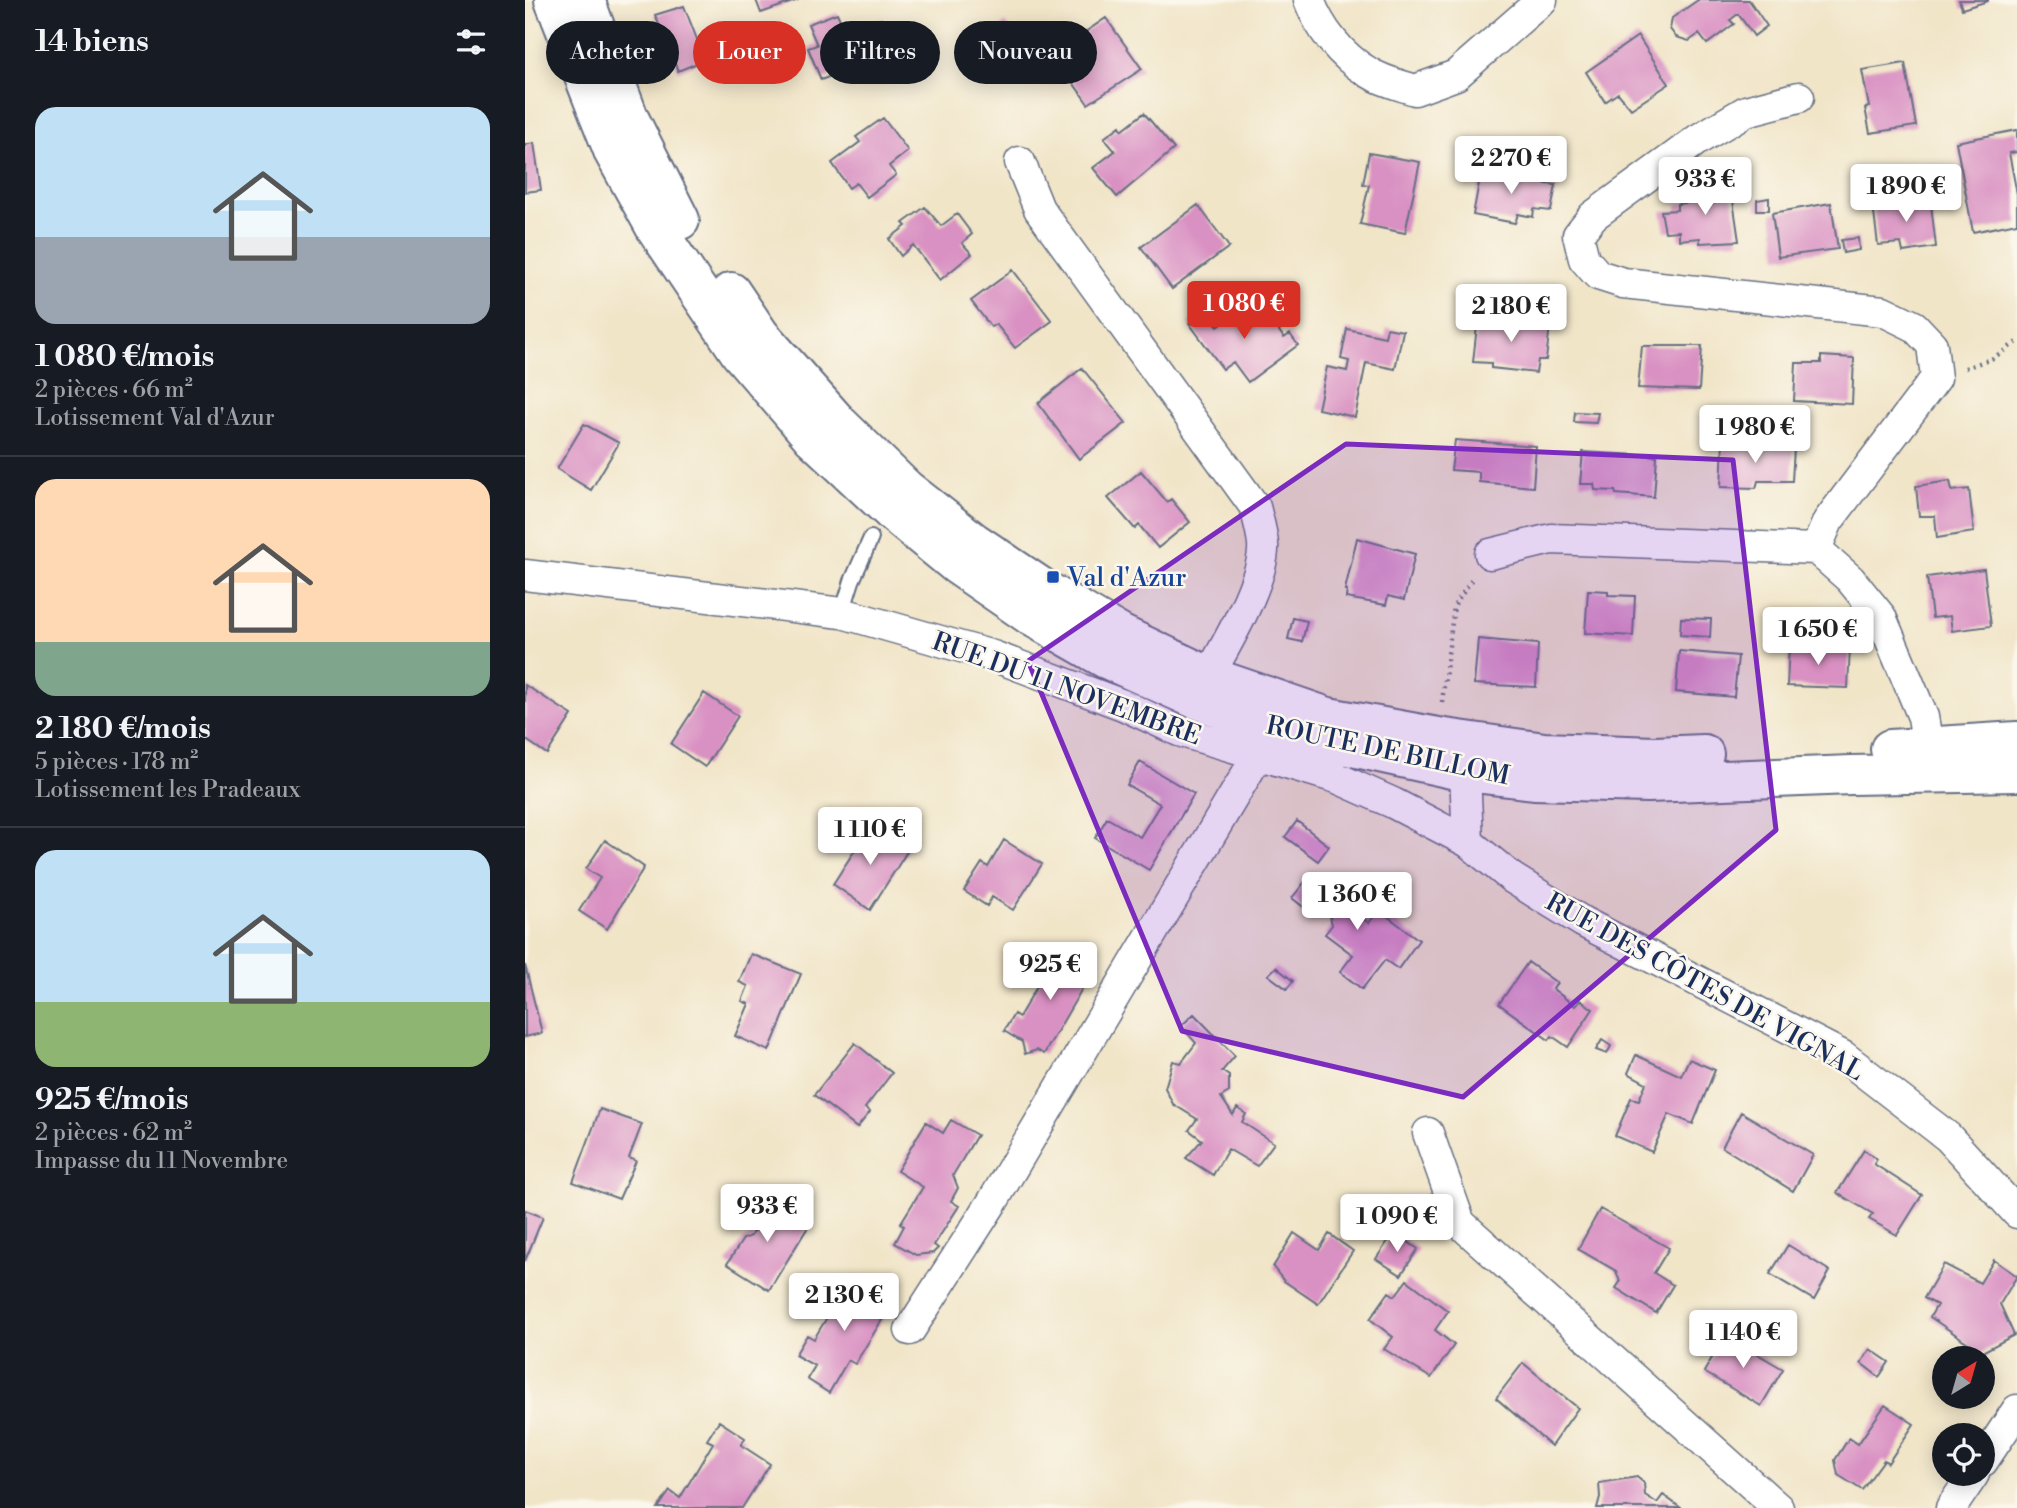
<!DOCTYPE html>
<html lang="fr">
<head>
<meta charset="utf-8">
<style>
	body { margin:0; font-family:"Libre Bodoni",serif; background:#242831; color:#f1f3f6; height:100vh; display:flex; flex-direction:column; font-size:26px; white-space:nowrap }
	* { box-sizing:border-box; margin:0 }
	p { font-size:23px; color:#9ea1a6 }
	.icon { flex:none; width:38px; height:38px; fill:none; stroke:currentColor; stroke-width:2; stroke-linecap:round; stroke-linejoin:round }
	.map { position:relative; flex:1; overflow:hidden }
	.drawer { display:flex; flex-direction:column; background:#171b24; width:525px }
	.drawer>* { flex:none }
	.banner { position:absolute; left:21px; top:21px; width:665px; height:63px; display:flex; gap:14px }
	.needle { width:46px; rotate:37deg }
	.buttons { position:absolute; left:1407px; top:1346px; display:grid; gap:14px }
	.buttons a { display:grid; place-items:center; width:63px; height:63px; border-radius:50%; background:#171b24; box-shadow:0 4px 18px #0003; font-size:35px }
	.price { position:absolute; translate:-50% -60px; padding:0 16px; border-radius:7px; background:#fff; color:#222; font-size:23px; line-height:46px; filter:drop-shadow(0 2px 4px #0008) }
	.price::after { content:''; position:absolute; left:50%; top:42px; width:21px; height:16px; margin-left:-10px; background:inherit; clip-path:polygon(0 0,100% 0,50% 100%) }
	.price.active { background:#d93025; color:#fff }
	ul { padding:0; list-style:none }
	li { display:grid; align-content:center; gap:14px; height:371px; padding:0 35px }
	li+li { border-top:2px solid #363941 }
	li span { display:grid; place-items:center; height:217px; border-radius:21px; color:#555 }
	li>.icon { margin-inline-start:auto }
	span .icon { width:126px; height:126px; fill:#fffc; stroke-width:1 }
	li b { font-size:30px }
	h2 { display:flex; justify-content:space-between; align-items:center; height:84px; padding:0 35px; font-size:30px }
	.pill { padding:0 24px; border-radius:32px; background:#171b24; box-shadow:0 4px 18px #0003; font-size:24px; line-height:63px }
	.pill.active { background:#d93025; color:#fff }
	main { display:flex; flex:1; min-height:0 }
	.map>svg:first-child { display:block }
	.building { fill:#d990c2 }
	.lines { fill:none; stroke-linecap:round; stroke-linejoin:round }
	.lane-casing { stroke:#666f83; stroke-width:18 }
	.street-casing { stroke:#666f83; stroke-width:33 }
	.secondary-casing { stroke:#666f83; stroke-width:42 }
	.path { stroke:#666f83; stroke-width:4.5; stroke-dasharray:2 5; stroke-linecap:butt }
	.lane { stroke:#fff; stroke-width:14 }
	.street { stroke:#fff; stroke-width:30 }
	.secondary { stroke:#fff; stroke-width:38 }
	.marked { fill:#7b2cbf; fill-opacity:0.2; stroke:#7b2cbf; stroke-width:5; stroke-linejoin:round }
	.transit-dot { fill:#1a4fb4; stroke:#fbf7ec; stroke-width:2.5 }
	.labels { text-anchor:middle; stroke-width:5; stroke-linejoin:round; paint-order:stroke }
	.transit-label { font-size:26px; fill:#164399; stroke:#fbf7ec; text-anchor:start }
	.street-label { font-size:26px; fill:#1b2f5e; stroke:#fbf7ec }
</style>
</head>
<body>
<main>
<section class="drawer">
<h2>14 biens<svg class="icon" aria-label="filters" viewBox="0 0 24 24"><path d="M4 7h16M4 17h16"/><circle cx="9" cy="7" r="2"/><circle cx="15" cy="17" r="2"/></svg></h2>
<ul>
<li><span style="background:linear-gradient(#bfe0f5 60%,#9aa5b1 0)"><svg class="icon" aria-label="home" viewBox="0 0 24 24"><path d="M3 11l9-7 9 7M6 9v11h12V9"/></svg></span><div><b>1 080 €/mois</b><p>2 pièces · 66 m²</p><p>Lotissement Val d'Azur</p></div></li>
<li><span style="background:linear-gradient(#ffd9b3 75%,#7fa58c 0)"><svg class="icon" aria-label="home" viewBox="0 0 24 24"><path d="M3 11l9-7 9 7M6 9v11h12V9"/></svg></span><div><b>2 180 €/mois</b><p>5 pièces · 178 m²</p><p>Lotissement les Pradeaux</p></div></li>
<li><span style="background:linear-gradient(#bfe0f5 70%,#8fb573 0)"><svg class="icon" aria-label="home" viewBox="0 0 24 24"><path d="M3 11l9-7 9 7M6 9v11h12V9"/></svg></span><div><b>925 €/mois</b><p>2 pièces · 62 m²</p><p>Impasse du 11 Novembre</p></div></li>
</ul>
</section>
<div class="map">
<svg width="1492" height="1508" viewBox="0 0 1492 1508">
	<rect width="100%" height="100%" fill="#fbf7ec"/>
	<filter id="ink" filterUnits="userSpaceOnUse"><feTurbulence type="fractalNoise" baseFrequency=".0143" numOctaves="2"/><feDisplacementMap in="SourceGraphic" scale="14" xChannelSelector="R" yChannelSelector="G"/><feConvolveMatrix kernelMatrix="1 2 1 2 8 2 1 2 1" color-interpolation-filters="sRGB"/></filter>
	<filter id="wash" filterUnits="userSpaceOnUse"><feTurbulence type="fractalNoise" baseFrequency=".00686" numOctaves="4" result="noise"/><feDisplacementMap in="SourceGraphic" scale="28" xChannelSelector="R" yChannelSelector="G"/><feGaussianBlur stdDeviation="1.57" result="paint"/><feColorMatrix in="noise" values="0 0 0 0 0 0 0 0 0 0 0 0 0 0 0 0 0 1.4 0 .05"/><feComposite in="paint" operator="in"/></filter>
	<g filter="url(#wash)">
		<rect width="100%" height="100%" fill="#f1e5c8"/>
		<g id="blocks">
			<path class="building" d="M231,0H273L236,13Z
				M1173,0H1224L1242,26L1229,36L1213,14L1205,20L1209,24L1182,44L1174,34L1164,41L1151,37L1145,29L1147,18Z
				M1434,0H1463V1L1437,9Z
				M159,6L180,60L153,71L130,15Z
				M312,13L321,33L356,19L369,51L296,80L283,48L292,45L283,24Z
				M581,18L617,69L563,104L528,54Z
				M480,23L497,41L491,47L475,28Z
				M1113,36L1144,84L1106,109L1093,93L1080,102L1061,72Z
				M1380,63L1391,126L1345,133L1340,108L1344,107L1337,70Z
				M619,113L649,149L592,197L568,168L590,151L579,138L595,126L597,130Z
				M358,118L383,151L364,166L371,175L342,197L331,183L324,188L307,163L335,142L331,137Z
				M1492,130V152L1484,153L1492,194V223L1448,232L1431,142Z
				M9,143L16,190L0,192V145Z
				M844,153L895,162L880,233L835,224L844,185L838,184Z
				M978,166L1000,169L998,181L1031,185L1026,211L1009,209L1008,217L993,214L990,223L948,215L956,172L976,176Z
				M1206,187L1214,241L1175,243V238L1154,240V231L1140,232L1136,211L1152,210V204L1167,202V195L1173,194L1172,191Z
				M1405,196L1411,247L1378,252L1376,243L1353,245L1348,205Z
				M1244,198V210H1232V200Z
				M1306,203L1313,249L1253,257L1247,213Z
				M673,205L704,247L647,289L616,247Z
				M400,207L416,226L432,214L447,234L437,243L447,254L415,280L388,245L376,256L364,239L381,226L378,223Z
				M1333,238L1334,250L1318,253L1316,240Z
				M488,270L527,321L490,348L471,324L466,327L446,301Z
				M726,302L742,324L747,321L759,338L765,334L773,345L723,382L708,362L698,369L664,323L681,311L693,326Z
				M953,317L1025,325L1021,360H1013L1011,373L966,368V363L948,362Z
				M862,328L878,331L870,369L841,363L830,417L793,409L802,367L822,371L824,361L816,359L822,329L860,337Z
				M1117,346H1177L1174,390L1113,388Z
				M1296,356L1329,358L1327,404L1269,401L1271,363H1296Z
				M557,368L601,423L554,459L513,403Z
				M1050,412L1073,413L1071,423L1049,422Z
				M59,424L94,443L66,490L32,469Z
				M930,440L1011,446L1008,487L954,482V472L926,470Z
				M1198,443L1269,448L1267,481H1233L1231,488L1196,487Z
				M1058,452L1132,456L1129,497L1091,494L1090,491L1070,490L1069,484H1055Z
				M616,471L642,502L646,499L665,522L633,548L614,525L610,529L583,498Z
				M1425,481L1427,491L1444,489L1449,532L1412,538L1410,516H1394L1391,486Z
				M832,538L890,554L879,600L863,596L861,605L821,598L822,590H820Z
				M1459,569L1466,626L1427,631L1425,616L1407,618L1402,577Z
				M1063,590L1083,591V595L1110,596L1108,636L1060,633Z
				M768,618L782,621L777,642L763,639Z
				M1156,618L1186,619L1185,637L1155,635Z
				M953,639L1013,644L1011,687L949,684Z
				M1264,645L1325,648L1323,688L1262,686Z
				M1154,651L1213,656L1209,697L1151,692Z
				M0,685L47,715L22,754L0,739Z
				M179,693L213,716L180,767L146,744Z
				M615,762L669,794L624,870L570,838L582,818L615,837L635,804L602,785Z
				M772,821L804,846L793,861L760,837Z
				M346,825L383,850L345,910L308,884Z
				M80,840L119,867L82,929L54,911L75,878L61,869Z
				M479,840L517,864L488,910L467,897L462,906L439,891L457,863L463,867Z
				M787,873L833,908L834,916L844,923L854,910L894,940L873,969L860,960L837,989L815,972L828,955L800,934L807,925L804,912L786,913L767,898Z
				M535,947L569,968L519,1054L512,1050L500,1054L497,1042L479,1031L489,1014L494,1017Z
				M226,954L276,974L244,1051L210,1036L224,1004L217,1001L223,986L214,982Z
				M1003,962L1032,983L1028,989L1050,1006L1055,1000L1068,1009L1043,1047L1027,1036L1024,1040L974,1004Z
				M0,965L17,1033L0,1037Z
				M751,967L768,981L762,989L743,975Z
				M669,1014L710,1056L697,1071L704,1076V1092L696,1097L708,1115L712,1108L721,1114L717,1122L749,1143L732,1166L703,1149L688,1175L661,1158L677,1140L664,1130L672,1119L648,1104L640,1088L648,1061L656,1063L671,1043L656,1026Z
				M1077,1040L1086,1046L1082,1054L1071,1050Z
				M330,1043L367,1073L340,1108L345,1112L332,1128L289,1095Z
				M1111,1055L1156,1076L1164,1059L1190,1070L1168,1124L1144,1114L1127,1152L1090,1136L1106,1098L1114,1100L1121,1083L1103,1073Z
				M75,1109L117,1124L104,1158L111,1161L94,1199L48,1182Z
				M1216,1112L1288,1155L1268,1191L1197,1147Z
				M426,1120L452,1135L428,1175L433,1188L426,1201L434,1206L409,1245L413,1248L408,1253L391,1255L370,1243L379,1226L375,1224L398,1187L372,1171L401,1122L418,1133Z
				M1339,1150L1352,1159L1349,1164L1397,1195L1372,1235L1344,1219L1348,1214L1312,1193Z
				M237,1198L283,1227L244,1290L202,1264L218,1239L226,1236L230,1228L221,1222Z
				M1075,1209L1144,1248L1129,1273L1148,1285L1131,1313L1091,1288L1095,1282L1091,1271L1053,1249Z
				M0,1210L18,1217L0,1261Z
				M869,1232L893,1249L876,1275L851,1259Z
				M769,1233L794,1250L804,1234L828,1251L793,1304L759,1281L748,1267Z
				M1263,1245L1305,1271L1289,1300L1245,1274Z
				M1469,1260L1492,1276L1475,1304L1489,1335L1450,1356L1443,1343L1405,1317L1412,1305L1399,1298L1419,1264L1455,1283Z
				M327,1276L352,1291L350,1295L366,1305L330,1364L323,1360L304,1393L282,1379L290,1366L270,1355L282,1335L289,1339Z
				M882,1280L923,1311L910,1330L929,1345L906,1378L859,1349L868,1337L845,1319L864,1292L870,1296Z
				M1200,1335L1258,1369L1236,1406L1179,1372Z
				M1345,1349L1364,1362L1354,1377L1336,1363Z
				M998,1363L1053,1408L1026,1446L971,1398Z
				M1360,1405L1389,1424L1363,1463L1359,1460L1337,1490L1313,1475L1310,1460L1324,1438L1333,1444Z
				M194,1421L220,1438L216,1445L245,1464L217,1508H133L145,1491L155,1498L188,1443L182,1440Z
				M1112,1477L1119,1483L1120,1495L1132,1503L1138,1495L1156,1508H1072L1075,1497L1074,1483Z"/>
		</g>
	</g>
	<g filter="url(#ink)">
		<use href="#blocks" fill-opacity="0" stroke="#666f83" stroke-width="2"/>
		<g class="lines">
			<g class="lane-casing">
				<path id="lane" d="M317,613L327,581L346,538"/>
			</g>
			<g class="street-casing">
				<path id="street" d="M784,0C795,29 816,56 843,72C857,81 875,85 890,90L931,75L1017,0
					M1274,97L1221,111L1172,140L1068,216L1053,235L1059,259L1073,275L1098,283L1358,311L1389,326L1407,345L1411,378L1303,521L1291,549L1325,579L1356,617L1398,717L1403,747
					M495,162L514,209L730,507C733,519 737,532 738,544C741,581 693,659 674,693
					M965,554L1026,539L1291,549
					M0,575L317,613L468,656L598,705L654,731L812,778L868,803L943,842
					M940,772L943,842L987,878L1058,922L1318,1056L1423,1137L1492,1213
					M903,1133L935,1223L1253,1508
					M385,1330L468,1201L733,755
					M1458,1461L1492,1410
					M1426,1508L1449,1474"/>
			</g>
			<g class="secondary-casing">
				<path id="secondary" d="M29,0L89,153L130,227L215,353L288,438L366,511L432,565L506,616L581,659L670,699L733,722L791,739L940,772L1009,780L1123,783L1326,775L1492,772
					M60,0L104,118L155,220
					M206,292L235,335L315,425L381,489L449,542L522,591L597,635L683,676L803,717L913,737L1019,752L1130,756L1179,754
					M1365,749L1492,741"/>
			</g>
			<path class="path" d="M1440,368L1468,358L1492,342
				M917,702L929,606L948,578"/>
			<use href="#lane" class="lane"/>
			<use href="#street" class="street"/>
			<use href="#secondary" class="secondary"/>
		</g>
	</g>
	<path class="marked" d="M821,444L1208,460L1251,830L938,1097L657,1031L503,661Z"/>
	<rect class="transit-dot" x="521" y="570" width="14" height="14" rx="3.5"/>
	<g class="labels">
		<g class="transit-label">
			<text x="542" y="586">Val d'Azur</text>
		</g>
		<g class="street-label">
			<text transform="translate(542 688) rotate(20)" y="9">RUE DU 11 NOVEMBRE</text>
			<text transform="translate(863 750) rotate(12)" y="9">ROUTE DE BILLOM</text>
			<text transform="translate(1180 986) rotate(29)" y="9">RUE DES CÔTES DE VIGNAL</text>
		</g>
	</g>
</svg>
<div class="buttons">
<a><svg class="needle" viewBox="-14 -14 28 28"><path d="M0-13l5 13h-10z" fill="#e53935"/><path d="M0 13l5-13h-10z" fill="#9ea1a6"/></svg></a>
<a><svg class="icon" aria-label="locate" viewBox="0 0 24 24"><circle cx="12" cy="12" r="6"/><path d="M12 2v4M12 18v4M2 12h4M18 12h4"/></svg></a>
</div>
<b class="price" style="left:986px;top:196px">2 270 €</b>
<b class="price" style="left:1180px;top:217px">933 €</b>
<b class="price" style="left:1381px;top:224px">1 890 €</b>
<b class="price active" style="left:719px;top:341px">1 080 €</b>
<b class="price" style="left:986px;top:344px">2 180 €</b>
<b class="price" style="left:1230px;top:465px">1 980 €</b>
<b class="price" style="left:1293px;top:667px">1 650 €</b>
<b class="price" style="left:345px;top:867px">1 110 €</b>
<b class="price" style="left:832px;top:932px">1 360 €</b>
<b class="price" style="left:525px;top:1002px">925 €</b>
<b class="price" style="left:242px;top:1244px">933 €</b>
<b class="price" style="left:872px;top:1254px">1 090 €</b>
<b class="price" style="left:319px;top:1333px">2 130 €</b>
<b class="price" style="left:1218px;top:1370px">1 140 €</b>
<div class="banner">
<a class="pill">Acheter</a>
<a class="pill active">Louer</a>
<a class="pill">Filtres</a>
<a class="pill">Nouveau</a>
</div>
</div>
</main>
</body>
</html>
